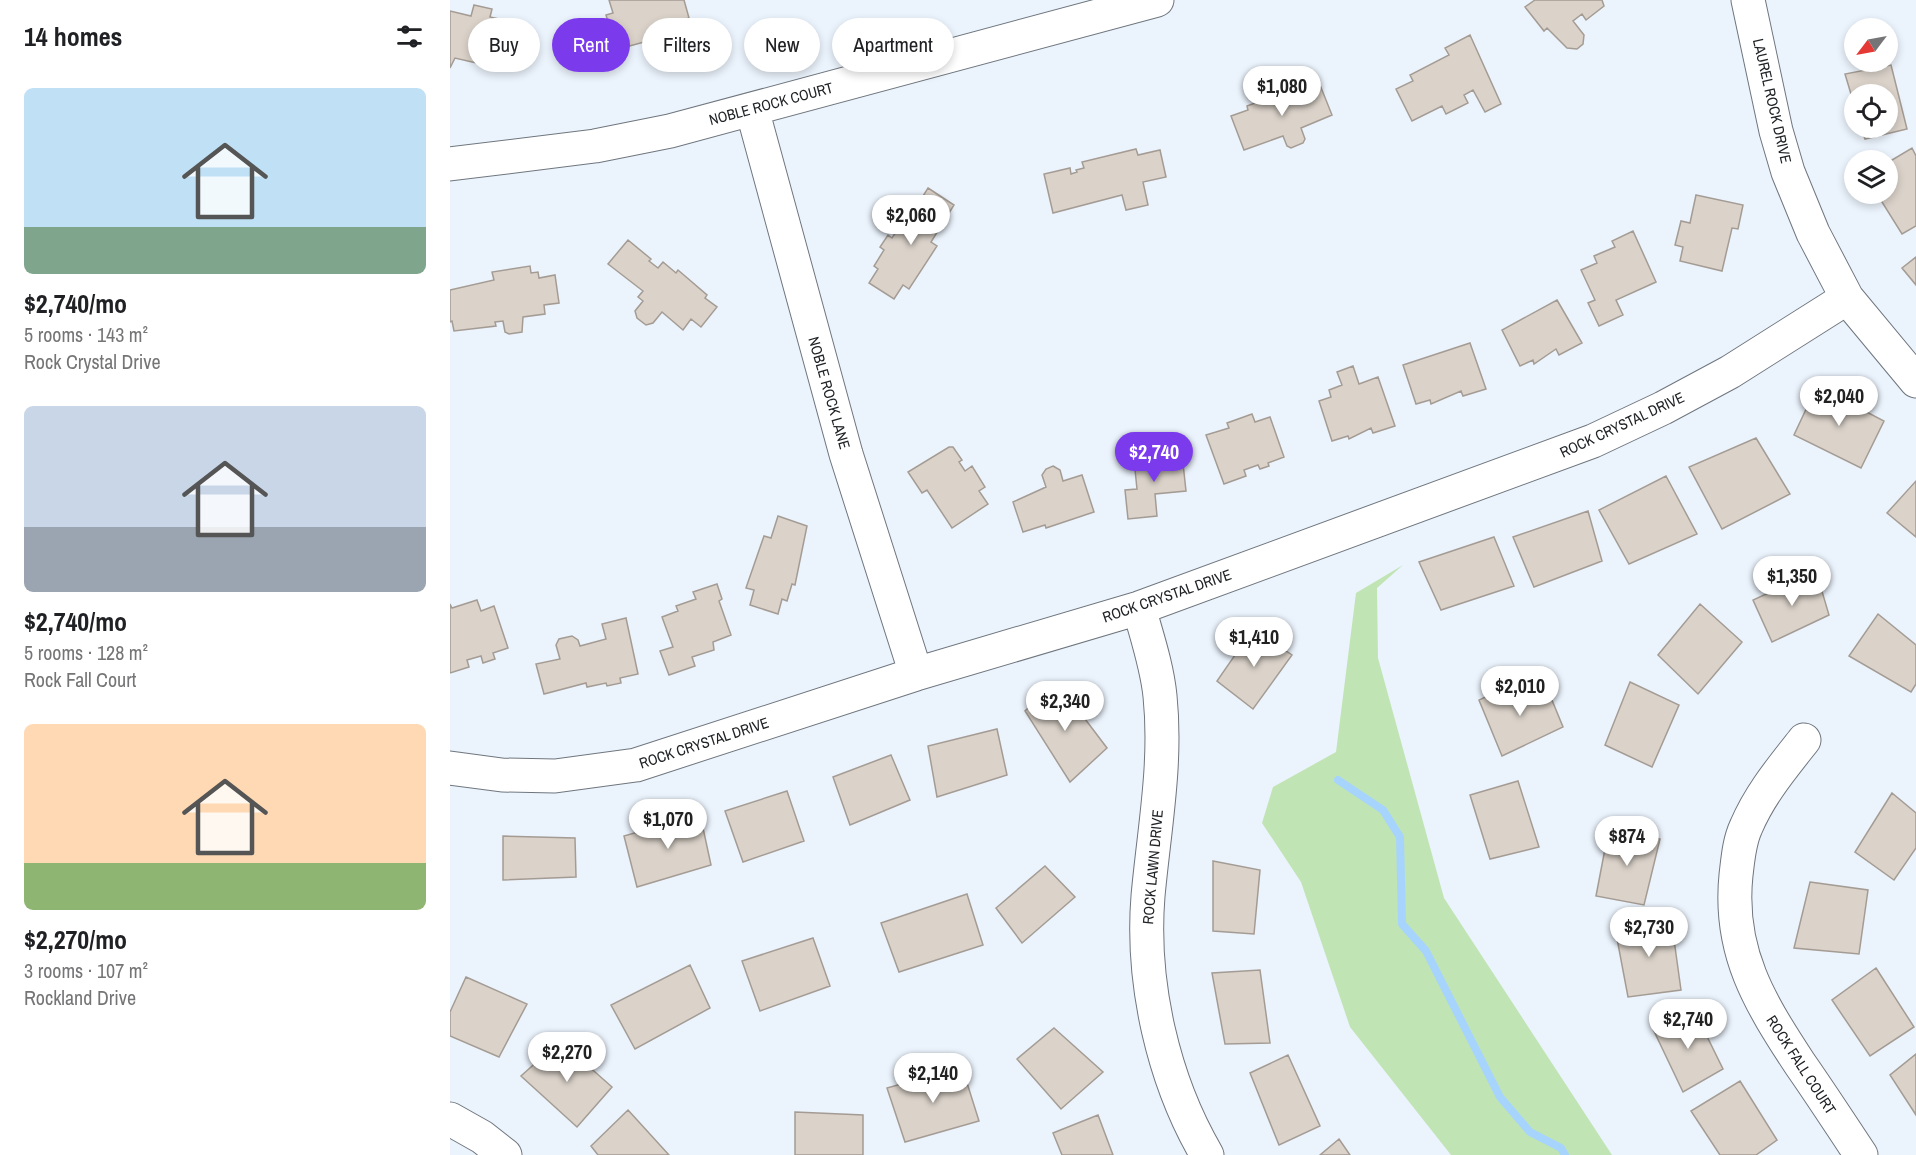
<!DOCTYPE html>
<html lang="en">
<head>
<meta charset="utf-8">
<style>
	body { margin:0; font-family:"Archivo Narrow",sans-serif; background:#f2f2f2; color:#202124; height:100vh; display:flex; flex-direction:column; font-size:22px; white-space:nowrap }
	* { box-sizing:border-box; margin:0 }
	p { font-size:20px; color:#757577 }
	.icon { flex:none; width:33px; height:33px; fill:none; stroke:currentColor; stroke-width:2; stroke-linecap:round; stroke-linejoin:round }
	.map { position:relative; flex:1; overflow:hidden }
	.drawer { display:flex; flex-direction:column; background:#fff; width:450px }
	.drawer>* { flex:none }
	.top-card { position:absolute; left:18px; top:18px; width:570px; height:54px; display:flex; gap:12px }
	.needle { width:39px; rotate:238deg }
	.buttons { position:absolute; left:1394px; top:18px; display:grid; gap:12px }
	.buttons a { display:grid; place-items:center; width:54px; height:54px; border-radius:50%; background:#fff; box-shadow:0 3px 9px #0003; font-size:30px }
	.price { position:absolute; translate:-50% -51px; padding:0 14px; border-radius:21px; background:#fff; color:#222; font-size:20px; line-height:39px; filter:drop-shadow(0 2px 3px #0008) }
	.price::after { content:''; position:absolute; left:50%; top:36px; width:18px; height:14px; margin-left:-9px; background:inherit; clip-path:polygon(0 0,100% 0,50% 100%) }
	.price.selected { background:#7c3aed; color:#fff }
	ul { padding:0; list-style:none }
	li { display:grid; align-content:center; gap:12px; height:318px; padding:0 24px }
	li span { display:grid; place-items:center; height:186px; border-radius:9px; color:#555 }
	li>.icon { margin-inline-start:auto }
	span .icon { width:108px; height:108px; fill:#fffc; stroke-width:1 }
	li b { font-size:26px }
	h2 { display:flex; justify-content:space-between; align-items:center; height:72px; padding:0 24px; font-size:26px }
	.pill { padding:0 21px; border-radius:27px; background:#fff; box-shadow:0 3px 9px #0003; font-size:21px; line-height:54px }
	.pill.selected { background:#7c3aed; color:#fff }
	main { display:flex; flex:1; min-height:0 }
	.map>svg:first-child { display:block }
	.green { fill:#c1e4b5 }
	.lines { fill:none; stroke-linecap:round; stroke-linejoin:round }
	.stream { stroke:#a6d4fc; stroke-width:8 }
	.building { fill:#dbd3ca; stroke:#a49c94; stroke-width:1.5 }
	.minor-casing { stroke:#6f767e; stroke-width:35 }
	.minor { stroke:#fff; stroke-width:33 }
	.labels { text-anchor:middle; stroke-width:5; stroke-linejoin:round; paint-order:stroke }
	.street-label { font-size:15px; fill:#212427; stroke:#fff }
</style>
</head>
<body>
<main>
<section class="drawer">
<h2>14 homes<svg class="icon" aria-label="filters" viewBox="0 0 24 24"><path d="M4 7h16M4 17h16"/><circle cx="9" cy="7" r="2"/><circle cx="15" cy="17" r="2"/></svg></h2>
<ul>
<li><span style="background:linear-gradient(#bfe0f5 75%,#7fa58c 0)"><svg class="icon" aria-label="home" viewBox="0 0 24 24"><path d="M3 11l9-7 9 7M6 9v11h12V9"/></svg></span><div><b>$2,740/mo</b><p>5 rooms · 143 m²</p><p>Rock Crystal Drive</p></div></li>
<li><span style="background:linear-gradient(#c9d6e8 65%,#9aa5b1 0)"><svg class="icon" aria-label="home" viewBox="0 0 24 24"><path d="M3 11l9-7 9 7M6 9v11h12V9"/></svg></span><div><b>$2,740/mo</b><p>5 rooms · 128 m²</p><p>Rock Fall Court</p></div></li>
<li><span style="background:linear-gradient(#ffd9b3 75%,#8fb573 0)"><svg class="icon" aria-label="home" viewBox="0 0 24 24"><path d="M3 11l9-7 9 7M6 9v11h12V9"/></svg></span><div><b>$2,270/mo</b><p>3 rooms · 107 m²</p><p>Rockland Drive</p></div></li>
</ul>
</section>
<div class="map">
<svg width="1466" height="1155" viewBox="0 0 1466 1155">
	<rect width="100%" height="100%" fill="#ebf3fc"/>
	<path class="green" d="M953,565L927,588L928,658L994,898L1162,1155H1001L900,1027L851,882L812,823L823,787L886,752L906,593Z"/>
	<g class="lines">
		<path class="stream" d="M888,780L933,810L950,837L952,924L976,951L1050,1097L1080,1132L1111,1148L1115,1155"/>
	</g>
	<path class="building" d="M159,0H234L239,18L222,23L223,26L196,33L198,41L172,48L169,37L163,39L156,15L163,13Z
		M1085,0H1152L1154,6L1136,20L1132,14L1123,21L1134,35L1133,44L1127,49L1117,48L1097,28L1094,31L1075,7Z
		M24,5L42,9L40,17L58,21L48,63L32,59L31,64L5,58L0,68V11L21,16Z
		M1020,35L1051,104L1035,112L1023,90L1014,95L1018,103L996,114L992,106L962,121L946,89L963,81L960,75L999,55L995,48Z
		M1441,65L1457,129L1415,139L1411,128H1437V94H1404V104L1395,74Z
		M868,80L882,115L851,128L855,139L853,143L841,148L837,146L833,136L794,150L781,116L798,110L797,106Z
		M1462,148L1466,156V226L1452,234L1427,194H1437V163Z
		M686,149L688,155L710,150L716,177L693,182L698,205L676,210L672,195L603,213L594,174L620,168L621,174L627,172L626,170L634,168L632,162Z
		M478,188L504,205L481,242L487,246L459,289L453,285L444,299L419,283L428,269L424,266L434,250L430,247L438,235L442,238L452,223L455,225Z
		M1246,195L1293,205L1288,229L1282,228L1272,271L1230,261L1233,247L1225,245L1231,221L1240,223Z
		M1183,231L1206,282L1166,300L1173,315L1149,326L1138,303L1145,300L1131,270L1147,263L1144,256L1165,247L1162,241Z
		M178,240L201,259L199,261L208,268L213,262L226,273L228,270L257,295L255,298L267,307L251,327L241,319L233,330L212,312L203,323L196,325L187,318L185,311L193,301L188,297L193,291L158,264Z
		M1466,257V285L1452,268Z
		M80,266L81,273L88,272L89,278L105,275L109,303L94,305L95,314L73,317L72,332L59,334L55,332L53,321L45,322L46,326L4,331L2,321L0,322V290L44,280L42,272Z
		M1107,300L1132,343L1109,355L1106,349L1084,364L1083,360L1070,366L1052,330Z
		M1020,343L1036,389L1013,396L1011,391L981,404L980,400L966,404L953,365Z
		M903,366L909,384L928,377L945,426L923,433L921,428L899,439L898,436L882,441L869,401L881,397L879,390L892,385L887,372Z
		M1367,386L1434,421L1411,468L1344,435Z
		M802,414L805,422L820,417L834,457L818,463L819,466L810,469L808,465L794,470L796,476L774,484L756,435L779,428L777,423Z
		M1306,438L1340,494L1272,529L1239,467Z
		M499,447H503L512,460L509,462L515,471L522,466L535,487L529,491L538,504L502,528L477,490L472,493L458,472Z
		M718,450V456L732,454L736,491L705,494L707,516L678,519L675,490L687,489L684,460L698,458V453Z
		M603,466L610,470L613,481L632,475L644,512L596,528L595,525L573,532L563,502L596,487L592,475L596,469Z
		M1216,476L1247,534L1179,564L1149,510Z
		M1466,481V537L1437,513Z
		M1138,511L1152,561L1084,587L1063,537Z
		M328,516L357,526L345,585L342,584L337,601L332,599L328,614L300,605L304,590L296,588L314,536L321,538Z
		M1044,537L1064,586L991,610L969,562Z
		M1366,571L1379,615L1322,642L1303,600Z
		M267,584L272,599L269,601L281,635L263,642L264,650L242,657L245,666L219,675L210,651L223,647L212,617L228,611L226,606L246,599L243,592Z
		M27,600L31,611L44,606L58,648L43,653L45,659L33,663L31,656L17,660L19,667L0,673V604L2,608Z
		M1250,604L1292,642L1248,694L1208,655Z
		M1428,614L1466,645V684L1461,692L1399,656Z
		M176,618L188,674L170,678L171,683L157,686L156,683L137,687L136,683L94,694L86,664L110,659L106,645L109,639L122,636L128,640L130,646L156,639L152,624Z
		M803,629L842,655L803,709L767,681Z
		M607,682L657,748L620,782L575,711Z
		M1180,682L1229,705L1202,767L1155,745Z
		M1064,683L1072,699L1097,688L1113,727L1052,756L1029,700Z
		M547,729L557,775L487,797L478,746Z
		M441,755L460,800L400,825L383,777Z
		M1068,781L1089,847L1040,859L1020,795Z
		M337,791L354,841L293,862L275,811Z
		M1442,793L1466,813V848L1444,880L1405,852Z
		M250,814L261,865L187,887L174,836Z
		M1159,828L1210,839L1194,905L1146,896Z
		M53,836L125,838L126,877L53,880Z
		M763,861L810,870L804,934L763,931Z
		M595,866L625,897L572,943L546,908Z
		M1360,882L1418,890L1409,954L1344,948Z
		M517,894L533,945L449,972L431,923Z
		M1221,918L1231,990L1178,997L1165,928Z
		M363,938L380,986L310,1011L292,961Z
		M240,965L260,1008L185,1049L161,1005Z
		M1426,968L1464,1027L1420,1056L1382,1000Z
		M810,970L820,1043L775,1044L762,973Z
		M16,977L77,1004L49,1057L0,1036V1012Z
		M1243,1008L1273,1069L1233,1092L1203,1029Z
		M604,1028L653,1072L611,1109L567,1059Z
		M110,1041L162,1087L127,1127L71,1076Z
		M1466,1054V1115L1440,1075Z
		M838,1055L870,1126L829,1145L800,1073Z
		M512,1067L529,1121L455,1142L437,1088Z
		M1290,1081L1327,1140L1306,1155H1270L1241,1111Z
		M178,1110L219,1155H148L141,1146Z
		M345,1112L413,1115V1155H345Z
		M648,1115L663,1155H612L603,1133Z
		M889,1139L900,1155H870Z"/>
	<g class="lines">
		<g class="minor-casing">
			<path id="minor" d="M1298,0L1326,131L1338,172L1363,233L1397,298L1466,381
				M302,109L396,454L466,674
				M0,164L145,146L220,131L707,0
				M689,608C697,637 707,666 710,696C717,764 704,830 698,896C691,983 713,1080 757,1155
				M1354,740C1332,768 1310,794 1296,827C1289,842 1288,859 1286,875C1278,952 1310,1003 1350,1064C1371,1094 1391,1125 1411,1155
				M0,768L52,775L105,776L186,765L466,674L689,608L1143,441L1213,408L1280,372L1397,298
				M0,1119L32,1137L55,1155"/>
		</g>
		<use href="#minor" class="minor"/>
	</g>
	<g class="labels">
		<g class="street-label">
			<text transform="translate(1322 101) rotate(77)" y="5">LAUREL ROCK DRIVE</text>
			<text transform="translate(321 104) rotate(-15)" y="5">NOBLE ROCK COURT</text>
			<text transform="translate(379 393) rotate(74)" y="5">NOBLE ROCK LANE</text>
			<text transform="translate(1172 425) rotate(-25)" y="5">ROCK CRYSTAL DRIVE</text>
			<text transform="translate(717 596) rotate(-19)" y="5">ROCK CRYSTAL DRIVE</text>
			<text transform="translate(254 743) rotate(-18)" y="5">ROCK CRYSTAL DRIVE</text>
			<text transform="translate(703 867) rotate(-85)" y="5">ROCK LAWN DRIVE</text>
			<text transform="translate(1351 1065) rotate(57)" y="5">ROCK FALL COURT</text>
		</g>
	</g>
</svg>
<div class="buttons">
<a><svg class="needle" viewBox="-14 -14 28 28"><path d="M0-13l5 13h-10z" fill="#e53935"/><path d="M0 13l5-13h-10z" fill="#757577"/></svg></a>
<a><svg class="icon" aria-label="locate" viewBox="0 0 24 24"><circle cx="12" cy="12" r="6"/><path d="M12 2v4M12 18v4M2 12h4M18 12h4"/></svg></a>
<a><svg class="icon" aria-label="layers" viewBox="0 0 24 24"><path d="M12 4l9 5-9 5-9-5zM3 14l9 5 9-5"/></svg></a>
</div>
<b class="price" style="left:832px;top:117px">$1,080</b>
<b class="price" style="left:461px;top:246px">$2,060</b>
<b class="price" style="left:1389px;top:427px">$2,040</b>
<b class="price selected" style="left:704px;top:483px">$2,740</b>
<b class="price" style="left:1342px;top:607px">$1,350</b>
<b class="price" style="left:804px;top:668px">$1,410</b>
<b class="price" style="left:1070px;top:717px">$2,010</b>
<b class="price" style="left:615px;top:732px">$2,340</b>
<b class="price" style="left:218px;top:850px">$1,070</b>
<b class="price" style="left:1177px;top:867px">$874</b>
<b class="price" style="left:1199px;top:958px">$2,730</b>
<b class="price" style="left:1238px;top:1050px">$2,740</b>
<b class="price" style="left:117px;top:1083px">$2,270</b>
<b class="price" style="left:483px;top:1104px">$2,140</b>
<div class="top-card">
<a class="pill">Buy</a>
<a class="pill selected">Rent</a>
<a class="pill">Filters</a>
<a class="pill">New</a>
<a class="pill">Apartment</a>
</div>
</div>
</main>
</body>
</html>
